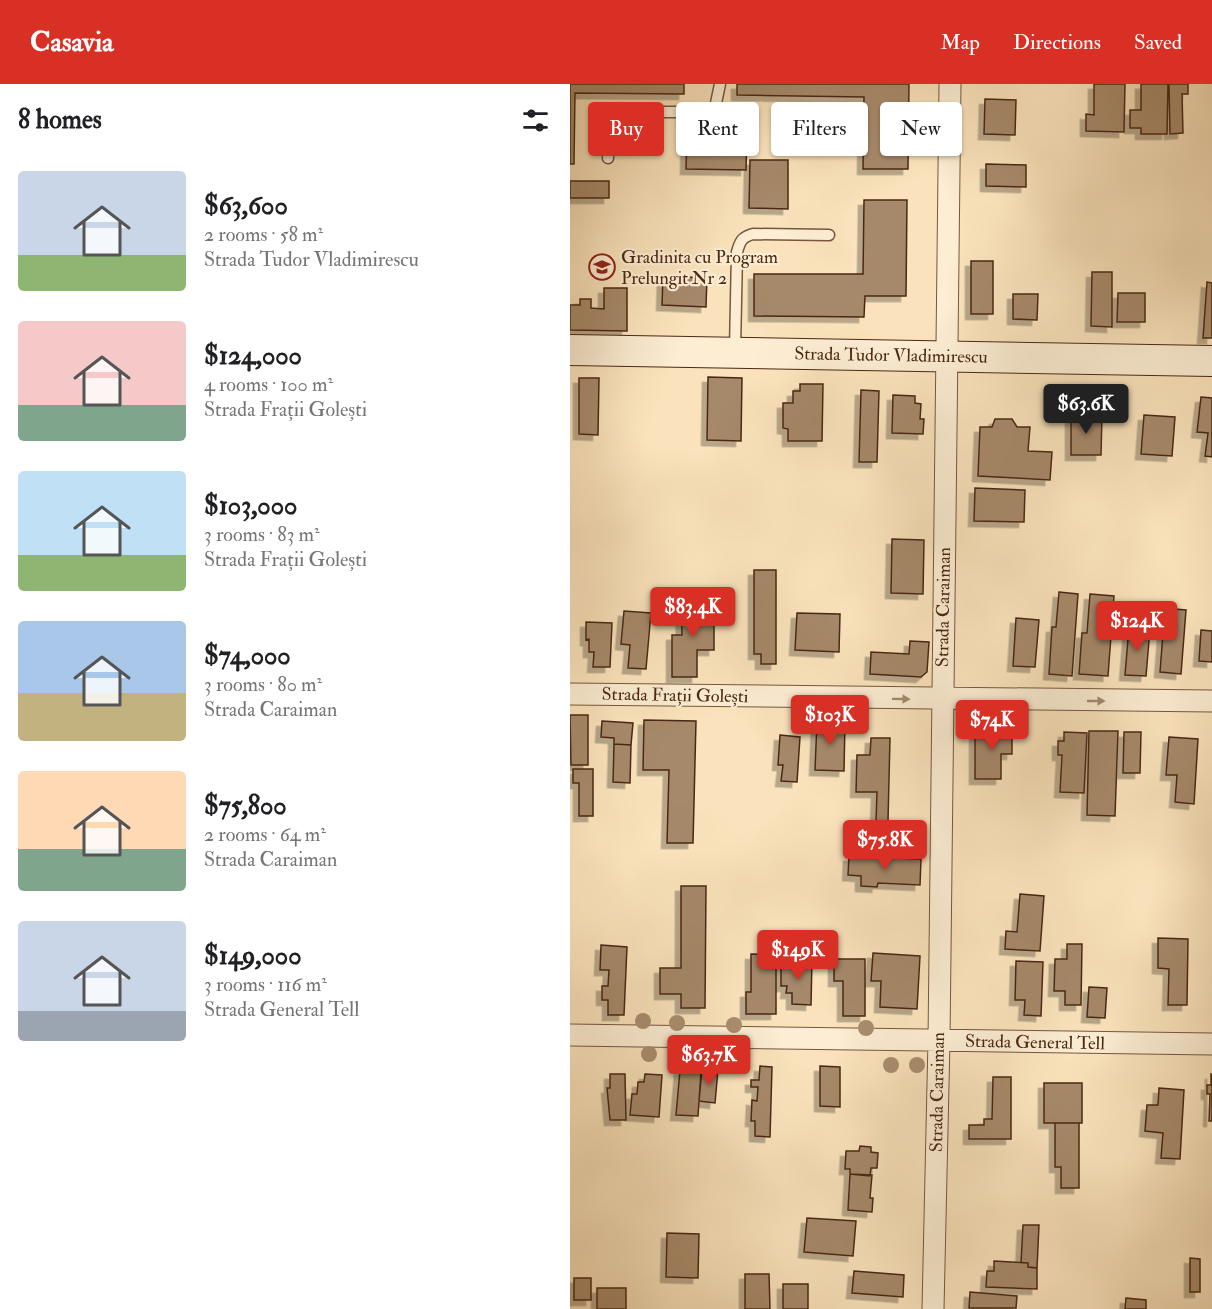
<!DOCTYPE html>
<html lang="en">
<head>
<meta charset="utf-8">
<style>
	body { margin:0; font-family:"IM FELL Double Pica",serif; background:#f6f6f6; color:#202124; height:100vh; display:flex; flex-direction:column; font-size:22px; white-space:nowrap }
	* { box-sizing:border-box; margin:0 }
	p { font-size:20px; color:#757577 }
	.icon { flex:none; width:33px; height:33px; fill:none; stroke:currentColor; stroke-width:2; stroke-linecap:round; stroke-linejoin:round }
	.map { position:relative; flex:1; overflow:hidden }
	.panel { display:flex; flex-direction:column; background:#fff; width:570px }
	.panel>* { flex:none }
	.guide { position:absolute; left:18px; top:18px; width:534px; height:54px; display:flex; gap:12px }
	.price { position:absolute; translate:-50% -51px; padding:0 14px; border-radius:6px; background:#d93025; color:#fff; font-size:20px; line-height:39px; filter:drop-shadow(0 2px 3px #0008) }
	.price::after { content:''; position:absolute; left:50%; top:36px; width:18px; height:14px; margin-left:-9px; background:inherit; clip-path:polygon(0 0,100% 0,50% 100%) }
	.price.on { background:#222; color:#fff }
	ul { padding:0; list-style:none }
	li { display:flex; align-items:center; gap:18px; height:150px; padding:0 18px }
	li span { display:grid; place-items:center; flex:none; width:168px; height:120px; border-radius:6px; color:#555 }
	li>.icon { margin-inline-start:auto }
	span .icon { width:72px; height:72px; fill:#fffc; stroke-width:1 }
	li b { font-size:26px }
	h2 { display:flex; justify-content:space-between; align-items:center; height:72px; padding:0 18px; font-size:26px }
	.tag { padding:0 21px; border-radius:6px; background:#fff; box-shadow:0 2px 4px #0004; font-size:21px; line-height:54px }
	.tag.on { background:#d93025; color:#fff }
	header { display:flex; align-items:center; gap:36px; box-sizing:border-box; height:84px; padding:0 30px; background:#d93025; color:#fff }
	header strong { font-size:28px }
	nav { display:flex; gap:33px; margin-inline-start:auto; font-size:21px }
	main { display:flex; flex:1; min-height:0 }
	.map>svg:first-child { display:block }
	.building { fill:#a6896b; stroke:#4a2813; stroke-width:1.5; filter:url(#shadow) }
	.lines { fill:none; stroke-linecap:round; stroke-linejoin:round }
	.lane-casing { stroke:#76573d; stroke-width:13 }
	.street-casing { stroke:#76573d; stroke-width:23 }
	.secondary-casing { stroke:#4a2813; stroke-width:32 }
	.lane { stroke:#fcedd3; stroke-width:10 }
	.street { stroke:#fcedd3; stroke-width:21 }
	.secondary { stroke:#fcedd3; stroke-width:30 }
	.tree { fill:#a98d6e }
	.oneway { fill:#a38a73 }
	.labels { text-anchor:middle; stroke-width:4.5; stroke-linejoin:round; paint-order:stroke }
	.poi-label { font-size:18px; fill:#4a2813; stroke:#fcedd3; text-anchor:start }
	.street-label { font-size:18px; fill:#4a2813; stroke:#fcedd3 }
</style>
</head>
<body>
<header>
<strong>Casavia</strong>
<nav><a>Map</a><a>Directions</a><a>Saved</a></nav>
</header>
<main>
<section class="panel">
<h2>8 homes<svg class="icon" aria-label="filters" viewBox="0 0 24 24"><path d="M4 7h16M4 17h16"/><circle cx="9" cy="7" r="2"/><circle cx="15" cy="17" r="2"/></svg></h2>
<ul>
<li><span style="background:linear-gradient(#c9d6e8 70%,#8fb573 0)"><svg class="icon" aria-label="home" viewBox="0 0 24 24"><path d="M3 11l9-7 9 7M6 9v11h12V9"/></svg></span><div><b>$63,600</b><p>2 rooms · 58 m²</p><p>Strada Tudor Vladimirescu</p></div></li>
<li><span style="background:linear-gradient(#f6c9c9 70%,#7fa58c 0)"><svg class="icon" aria-label="home" viewBox="0 0 24 24"><path d="M3 11l9-7 9 7M6 9v11h12V9"/></svg></span><div><b>$124,000</b><p>4 rooms · 100 m²</p><p>Strada Frații Golești</p></div></li>
<li><span style="background:linear-gradient(#bfe0f5 70%,#8fb573 0)"><svg class="icon" aria-label="home" viewBox="0 0 24 24"><path d="M3 11l9-7 9 7M6 9v11h12V9"/></svg></span><div><b>$103,000</b><p>3 rooms · 83 m²</p><p>Strada Frații Golești</p></div></li>
<li><span style="background:linear-gradient(#a9c7e8 60%,#c2b280 0)"><svg class="icon" aria-label="home" viewBox="0 0 24 24"><path d="M3 11l9-7 9 7M6 9v11h12V9"/></svg></span><div><b>$74,000</b><p>3 rooms · 80 m²</p><p>Strada Caraiman</p></div></li>
<li><span style="background:linear-gradient(#ffd9b3 65%,#7fa58c 0)"><svg class="icon" aria-label="home" viewBox="0 0 24 24"><path d="M3 11l9-7 9 7M6 9v11h12V9"/></svg></span><div><b>$75,800</b><p>2 rooms · 64 m²</p><p>Strada Caraiman</p></div></li>
<li><span style="background:linear-gradient(#c9d6e8 75%,#9aa5b1 0)"><svg class="icon" aria-label="home" viewBox="0 0 24 24"><path d="M3 11l9-7 9 7M6 9v11h12V9"/></svg></span><div><b>$149,000</b><p>3 rooms · 116 m²</p><p>Strada General Tell</p></div></li>
</ul>
</section>
<div class="map">
<svg width="642" height="1225" viewBox="0 0 642 1225">
	<defs>
		<filter id="shadow"><feDropShadow dx="-5.5" dy="5.5" stdDeviation="0" flood-color="#0004"/></filter>
	</defs>
	<rect width="100%" height="100%" fill="#fae3bc"/>
	<filter id="stains"><feTurbulence type="fractalNoise" baseFrequency=".00333" numOctaves="4"/><feColorMatrix values="0 0 0 0 .2 0 0 0 0 .09 0 0 0 0 .02 0 0 0 .5 -.17"/></filter>
	<radialGradient id="worn" r=".72"><stop offset=".6" stop-color="#630" stop-opacity="0"/><stop offset="1" stop-color="#630" stop-opacity=".3"/></radialGradient>
	<path class="building" d="M0,0H114V10L5,9L4,80H0Z
		M167,0H339L338,85H293L294,13L167,11Z
		M524,0H555L554,48L516,47V30L524,31Z
		M571,0H598L597,50H571V44H560V26H571Z
		M599,0H618V10H612L613,49L600,50Z
		M415,15L446,16L445,51L414,50Z
		M117,45L177,46L176,86L116,85Z
		M180,76H218V125L179,124Z
		M416,80L456,81V103L416,102Z
		M0,97H39V114H0Z
		M294,116H337L336,212H295L294,233L184,232V190H293Z
		M401,177H423V230H401Z
		M522,188H542V243L521,242Z
		M93,192L137,194L136,223L92,221Z
		M637,198L642,199V254H633Z
		M34,204H57V247L0,246V221H10V215H21V224L34,225Z
		M548,209H575V238H547Z
		M443,210H468L467,236L443,235Z
		M138,293L172,294L171,357L137,356Z
		M9,294H29L28,351L9,350Z
		M230,300H253L252,357H218V345L213,344V319H223V307H230Z
		M291,306L309,307L307,378H289Z
		M323,311L345,312V319L351,320L350,335H354L353,350L322,349Z
		M631,313L642,314V373L635,372L638,349L627,348Z
		M501,330L532,331L531,371H501Z
		M574,331L605,333L602,372L571,370Z
		M425,335H442L447,343H460L458,367L482,368L480,396L408,392L410,343H422Z
		M405,404L455,406L454,438L404,437Z
		M322,455L354,456L353,510L321,509Z
		M184,486H206V580H191V570H184Z
		M489,508L508,510L502,592L479,590L482,543H486Z
		M520,510L544,512L538,592L509,590L512,549H517Z
		M111,518H144V566H127V593H102V551H112Z
		M604,525L616,526L611,590L590,588L594,536L603,537Z
		M54,527L81,529L76,585L58,584L60,561L51,560Z
		M227,529L270,530L269,568L225,566Z
		M446,534L469,536L465,583L443,582Z
		M16,538L42,539L40,583H23L24,568H19V555L16,556Z
		M559,543L580,545L576,592L555,591Z
		M631,546L642,547V578L629,577Z
		M340,557L359,558L357,588L351,593L300,590L301,568L339,570Z
		M0,631H18V681H1Z
		M74,636L126,637L123,759H97L99,686H73Z
		M32,637L63,639L61,661L44,660V654L31,653Z
		M247,637L275,638L274,687L245,686Z
		M412,643H442V670H431V695H405V650Z
		M519,647H548L545,732L517,731Z
		M494,648L517,649L514,709L490,708L492,671H488V657H494Z
		M554,648H571L570,689H553Z
		M210,651L230,653L227,698L211,697L213,681H208Z
		M599,653L628,655L624,720L605,718L607,691H596Z
		M301,654H320L318,737H306L307,708H286L287,671H300Z
		M44,660L61,661L60,699L43,698Z
		M3,685H23V732H9V699H3Z
		M279,772L351,775L350,801L308,799L307,803L291,802V792L278,791Z
		M111,802H136L135,924H111V910H90V884H111Z
		M450,810L474,812L470,867L435,865L436,847L447,848Z
		M588,854L618,855L617,921H598L599,885L588,884Z
		M497,860H512L511,921H495V907H484L485,875H497Z
		M31,861L57,863L54,931H38V916H32V902H38L39,886H30Z
		M303,869L350,872L347,925L310,923L311,897H301Z
		M181,870L206,871V930H176V908H181Z
		M264,875H295V932H273V897H264Z
		M211,877H242L241,921L222,920V909H216L217,902H211Z
		M446,877L473,878L471,932L454,931L455,916H445Z
		M519,903L537,904L535,934L517,933Z
		M190,982L202,983L200,1053L185,1052V1037H181L182,1016L187,1017L188,1003H181V996H189Z
		M250,982L270,983V1023L250,1022Z
		M132,985L148,986L145,1019L129,1017Z
		M110,986L131,988L128,1032L106,1031Z
		M40,990H55L56,1036H40L37,1004H40Z
		M75,990L92,991L89,1033L60,1031L62,1010H67L68,998H74Z
		M641,990H642V1037H639L640,1010H637V1001H641Z
		M423,993H441V1055H399V1041H414V1035H422Z
		M474,999H512V1039H474Z
		M589,1004L614,1006L610,1075L591,1074L593,1049L575,1047L577,1021H588Z
		M485,1039H509V1104H491V1083H485Z
		M290,1062L301,1063V1068L308,1069L307,1084H301L300,1092L280,1090V1085H275L276,1067H289Z
		M280,1090L302,1091L300,1114H303L302,1128L278,1126Z
		M237,1134L286,1137L283,1172L234,1168Z
		M453,1141H469L467,1184L458,1183V1179H451Z
		M97,1149L129,1150L128,1194L96,1193Z
		M620,1174L630,1175V1208H620Z
		M424,1177L458,1179V1183L467,1184V1205L416,1203L417,1187H424Z
		M284,1187L334,1191L333,1213L282,1209Z
		M175,1190H199L200,1225H175Z
		M4,1194H21V1216H4Z
		M213,1200H238V1225H213Z
		M27,1204H56V1225H27Z
		M400,1208L447,1212L446,1224H399Z
		M556,1214L576,1216V1225H555Z"/>
	<g class="lines">
		<g class="lane-casing">
			<path id="lane" d="M38,74C39,59 35,38 48,28H135L145,24L150,0
				M165,266L167,168C170,157 172,153 183,150L259,151"/>
		</g>
		<g class="street-casing">
			<path id="street" d="M0,610L642,617
				M0,951L642,960
				M363,1225L369,956L380,0"/>
		</g>
		<g class="secondary-casing">
			<path id="secondary" d="M0,266L642,277"/>
		</g>
		<use href="#lane" class="lane"/>
		<use href="#street" class="street"/>
		<use href="#secondary" class="secondary"/>
	</g>
	<g class="tree">
		<circle cx="73" cy="937" r="8"/>
		<circle cx="107" cy="939" r="8"/>
		<circle cx="164" cy="941" r="8"/>
		<circle cx="296" cy="944" r="8"/>
		<circle cx="121" cy="969" r="8"/>
		<circle cx="79" cy="970" r="8"/>
		<circle cx="165" cy="977" r="8"/>
		<circle cx="321" cy="981" r="8"/>
		<circle cx="347" cy="981" r="8"/>
	</g>
	<defs><path id="oneway-solid" d="M-6-.8H1V-3.2L6.5 0L1 3.2V.8H-6Z" transform="scale(1.5)"/></defs>
	<g class="oneway">
		<use href="#oneway-solid" transform="translate(331 615) rotate(1)"/>
		<use href="#oneway-solid" transform="translate(526 617)"/>
	</g>
	<defs>
		<g id="school-ring" transform="scale(1.35)"><circle r="9.5" fill="#fcedd3" stroke="#8f2418" stroke-width="1.5"/><path d="M0-5L7-2L0 1L-7-2ZM-4 1L0 2.5L4 1V4Q0 6-4 4Z" fill="#8f2418"/></g>
	</defs>
	<g fill-rule="evenodd">
		<use href="#school-ring" x="32" y="183"/>
	</g>
	<g class="labels">
		<g class="poi-label">
			<text x="51" y="179">Gradinita cu Program<tspan x="51" dy="21">Prelungit Nr 2</tspan></text>
		</g>
		<g class="street-label">
			<text transform="translate(321 271) rotate(1)" y="6">Strada Tudor Vladimirescu</text>
			<text transform="translate(373 523) rotate(-89)" y="6">Strada Caraiman</text>
			<text transform="translate(105 611) rotate(1)" y="6">Strada Frații Golești</text>
			<text transform="translate(465 958) rotate(1)" y="6">Strada General Tell</text>
			<text transform="translate(367 1008) rotate(-89)" y="6">Strada Caraiman</text>
		</g>
	</g>
	<rect width="100%" height="100%" filter="url(#stains)"/>
	<rect width="100%" height="100%" fill="url(#worn)"/>
</svg>
<b class="price on" style="left:516px;top:351px">$63.6K</b>
<b class="price" style="left:123px;top:554px">$83.4K</b>
<b class="price" style="left:567px;top:568px">$124K</b>
<b class="price" style="left:260px;top:662px">$103K</b>
<b class="price" style="left:422px;top:667px">$74K</b>
<b class="price" style="left:315px;top:787px">$75.8K</b>
<b class="price" style="left:228px;top:897px">$149K</b>
<b class="price" style="left:139px;top:1002px">$63.7K</b>
<div class="guide">
<a class="tag on">Buy</a>
<a class="tag">Rent</a>
<a class="tag">Filters</a>
<a class="tag">New</a>
</div>
</div>
</main>
</body>
</html>
